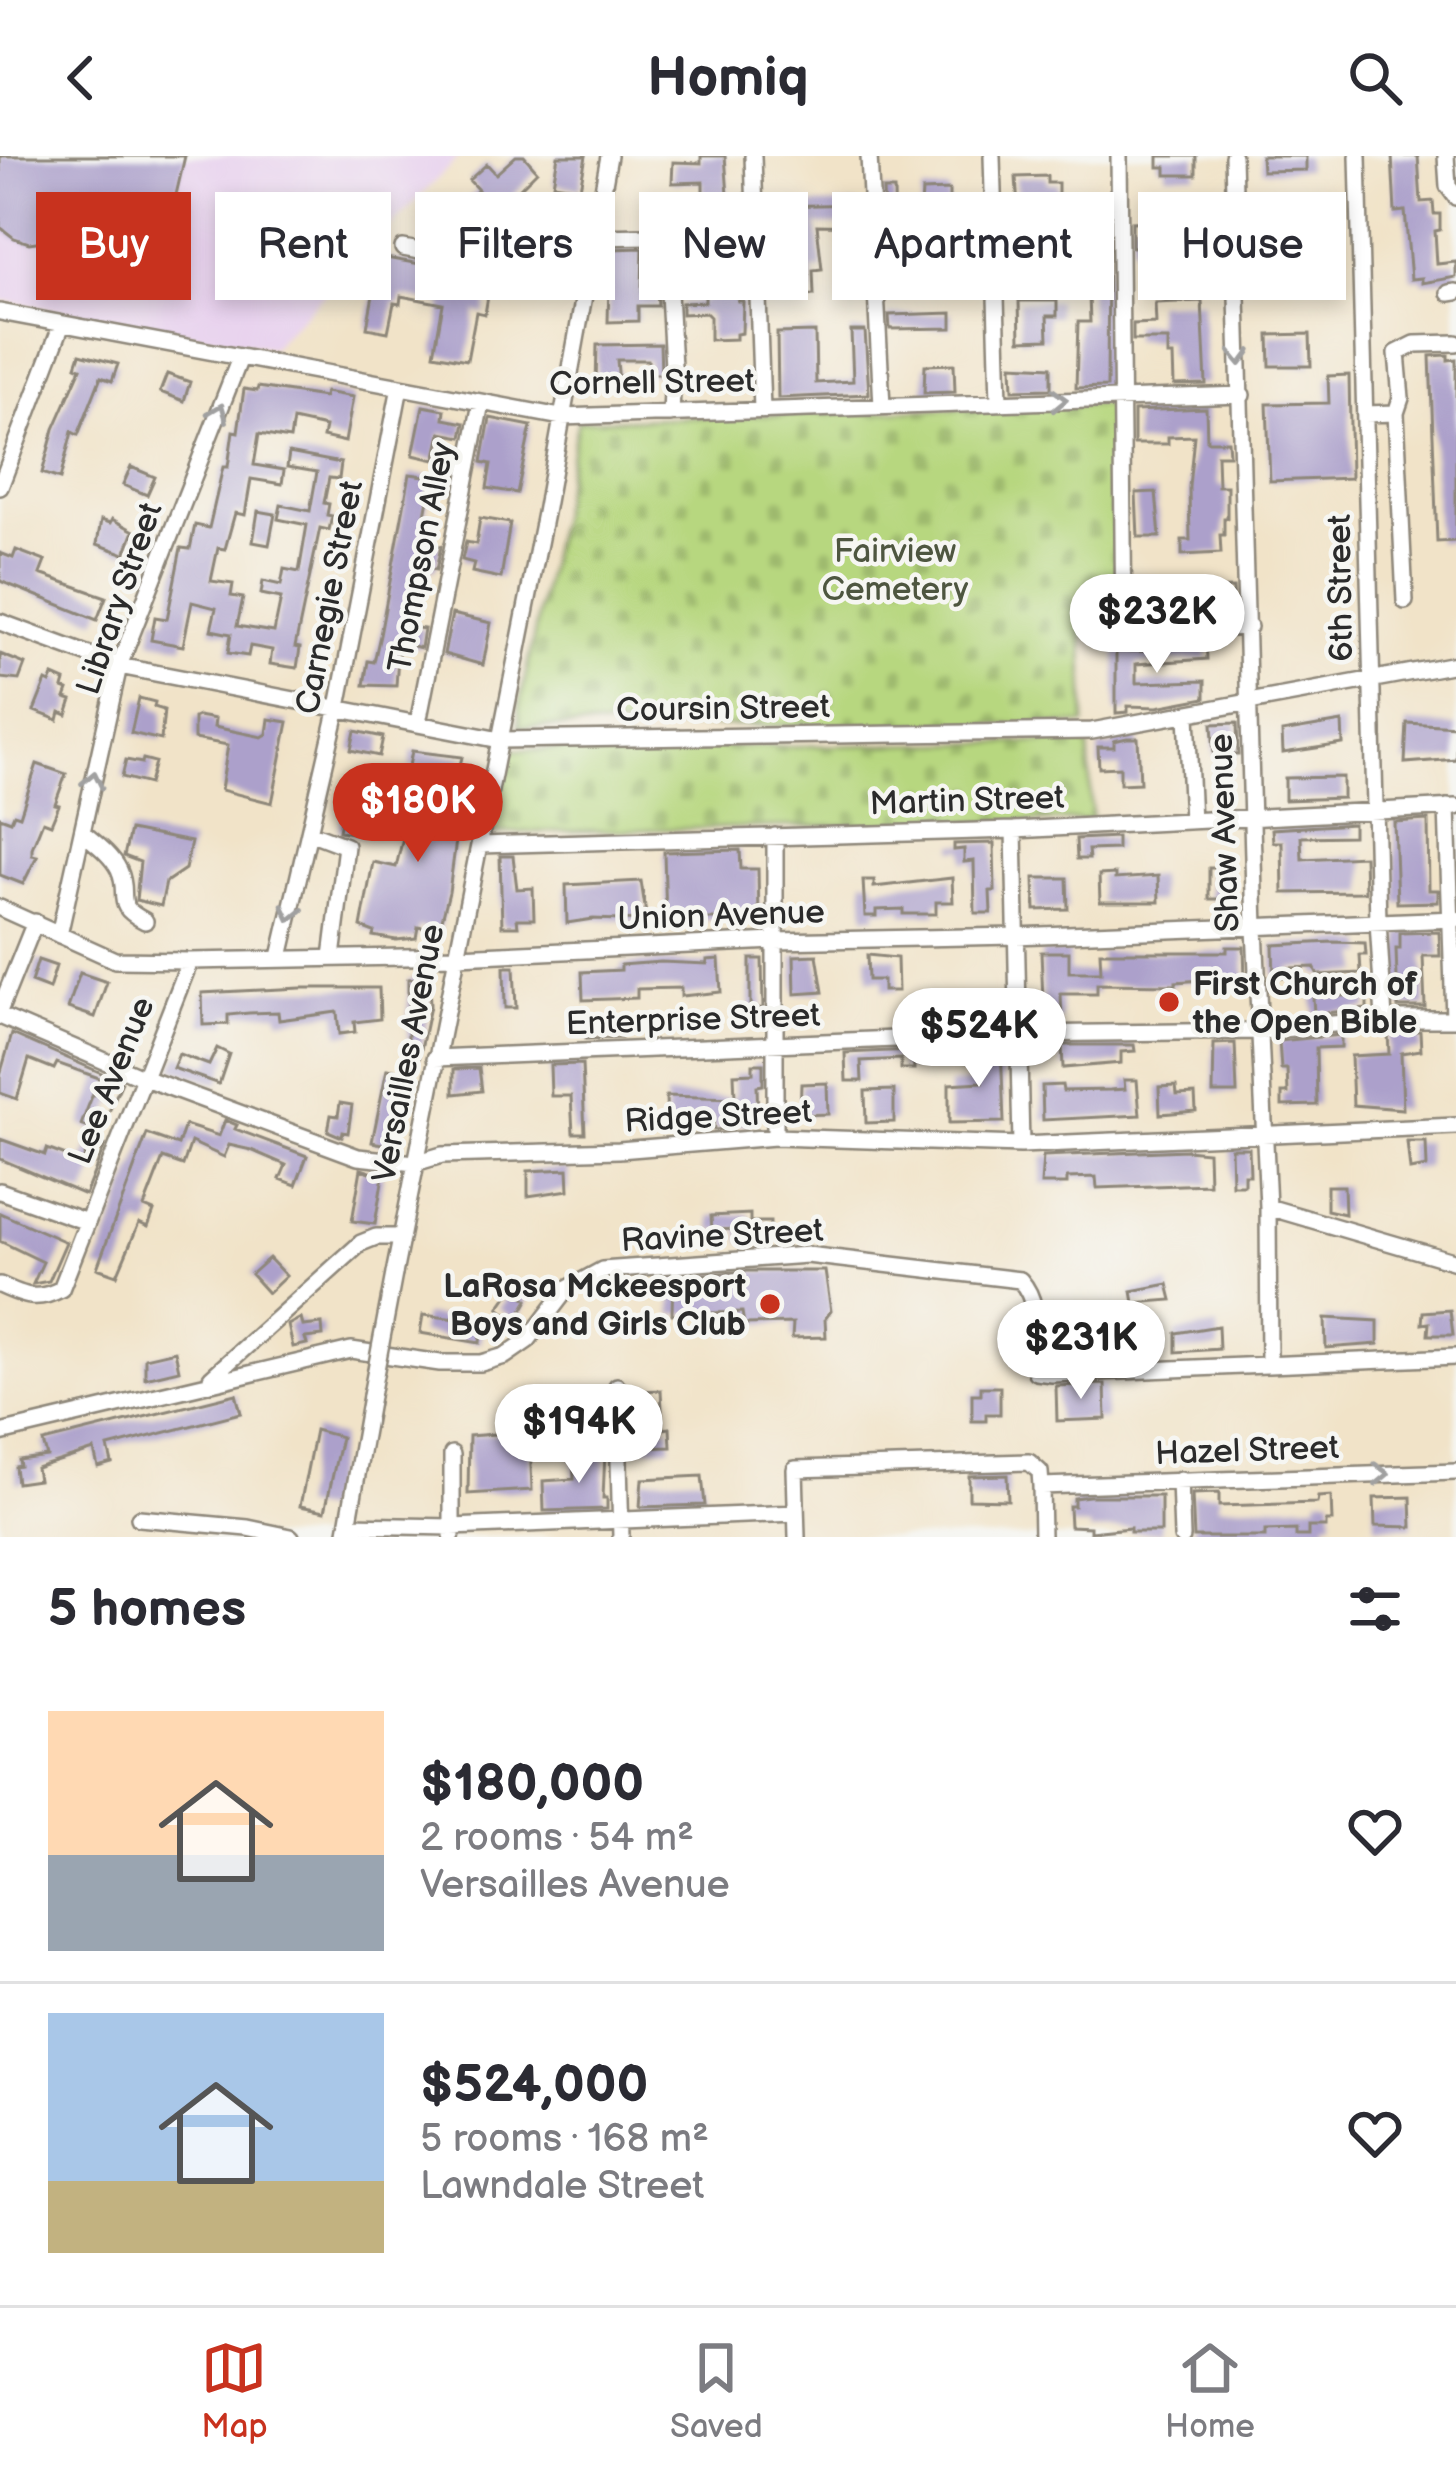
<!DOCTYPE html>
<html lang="en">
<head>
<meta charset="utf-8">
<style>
	body { margin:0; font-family:"Balsamiq Sans",sans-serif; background:#f2f2f3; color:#2b2b33; height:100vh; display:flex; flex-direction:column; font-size:45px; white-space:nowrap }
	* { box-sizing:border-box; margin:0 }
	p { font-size:39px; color:#7c7c81 }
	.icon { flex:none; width:66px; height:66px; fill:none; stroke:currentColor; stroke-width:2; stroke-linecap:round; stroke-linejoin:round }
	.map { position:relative; height:1381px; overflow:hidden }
	.drawer { display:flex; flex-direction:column; background:#fff; flex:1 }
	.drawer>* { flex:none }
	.top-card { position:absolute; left:36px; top:36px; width:1386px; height:108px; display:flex; gap:24px }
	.price { position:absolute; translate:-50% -102px; padding:0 27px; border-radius:42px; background:#fff; color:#222; font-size:39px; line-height:78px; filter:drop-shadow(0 3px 6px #0008) }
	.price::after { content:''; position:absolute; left:50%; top:72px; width:36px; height:27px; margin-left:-18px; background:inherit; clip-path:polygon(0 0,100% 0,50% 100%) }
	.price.current { background:#c8321e; color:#fff }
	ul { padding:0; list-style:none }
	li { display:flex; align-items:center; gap:36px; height:300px; padding:0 48px }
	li+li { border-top:3px solid #e1e1e2 }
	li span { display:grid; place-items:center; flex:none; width:336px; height:240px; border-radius:0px; color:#555 }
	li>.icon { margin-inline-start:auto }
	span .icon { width:144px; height:144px; fill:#fffc; stroke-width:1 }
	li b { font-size:51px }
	h2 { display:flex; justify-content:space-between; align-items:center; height:144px; padding:0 48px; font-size:51px }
	.tag { padding:0 42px; border-radius:0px; background:#fff; box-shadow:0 6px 18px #0003; font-size:42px; line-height:108px }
	.tag.current { background:#c8321e; color:#fff }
	header { display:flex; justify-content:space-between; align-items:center; height:156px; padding:0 48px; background:#fff; font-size:54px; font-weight:700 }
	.tabs { display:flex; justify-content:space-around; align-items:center; height:168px; border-top:3px solid #e1e1e2; background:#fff; font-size:33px; color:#7c7c81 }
	.tabs a { display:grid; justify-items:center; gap:6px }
	.tabs .current { color:#c8321e }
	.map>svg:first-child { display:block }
	.built { fill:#e8d2ee }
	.cemetery { fill:url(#cemetery-stones); stroke:#718155; stroke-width:3 }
	.building { fill:#aca0cb }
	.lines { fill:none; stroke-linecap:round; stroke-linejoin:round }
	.minor-casing { stroke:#8e877a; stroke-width:20 }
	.minor { stroke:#fff; stroke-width:15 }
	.minor-bridge-casing { stroke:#8e877a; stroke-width:20; stroke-linecap:butt }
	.minor-bridge { stroke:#fff; stroke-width:15 }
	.oneway { stroke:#a0a0a0 }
	.poi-dot { fill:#c8321e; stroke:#f6f6f2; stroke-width:4.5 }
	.labels { text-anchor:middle; stroke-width:9; stroke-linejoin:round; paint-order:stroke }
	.street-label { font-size:33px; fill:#2b2b2b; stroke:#f6f6f2 }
	.park-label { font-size:33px; fill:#4e5640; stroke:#f6f6f2 }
	.poi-label { font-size:33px; font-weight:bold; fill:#2b2b2b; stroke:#f6f6f2; text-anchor:start }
</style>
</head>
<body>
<header><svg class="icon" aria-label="back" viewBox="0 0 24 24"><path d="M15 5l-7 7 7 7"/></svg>Homiq<svg class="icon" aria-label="search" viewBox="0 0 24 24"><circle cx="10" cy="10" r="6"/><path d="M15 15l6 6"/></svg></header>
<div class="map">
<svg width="1456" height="1381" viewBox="0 0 1456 1381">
	<defs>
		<pattern id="cemetery-stones" width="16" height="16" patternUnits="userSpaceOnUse" patternTransform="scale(3)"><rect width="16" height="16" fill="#b7d77f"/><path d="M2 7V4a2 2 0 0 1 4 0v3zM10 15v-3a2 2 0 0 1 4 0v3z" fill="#9eb96e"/></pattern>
	</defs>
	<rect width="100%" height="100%" fill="#f6f6f2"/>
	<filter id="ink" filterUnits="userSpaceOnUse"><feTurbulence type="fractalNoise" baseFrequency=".00833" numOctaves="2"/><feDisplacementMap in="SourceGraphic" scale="24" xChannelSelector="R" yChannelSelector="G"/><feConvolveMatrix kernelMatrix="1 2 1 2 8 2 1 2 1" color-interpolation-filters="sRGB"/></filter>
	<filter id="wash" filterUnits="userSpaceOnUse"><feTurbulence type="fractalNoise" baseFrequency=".004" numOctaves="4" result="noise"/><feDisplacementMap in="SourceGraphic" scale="48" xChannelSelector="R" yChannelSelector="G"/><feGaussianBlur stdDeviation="2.7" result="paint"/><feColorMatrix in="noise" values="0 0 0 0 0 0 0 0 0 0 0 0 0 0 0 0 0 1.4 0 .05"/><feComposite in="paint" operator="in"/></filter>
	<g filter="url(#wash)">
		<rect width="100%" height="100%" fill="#f1e3c8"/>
		<path class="built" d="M0,0H460L271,192L0,144Z"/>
		<path class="cemetery" d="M1113,248L1117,447L1082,450L1085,568L519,571V552L578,265Z
			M1081,586L1088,589L1092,664L492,677L510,594Z"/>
		<g id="blocks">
			<path class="building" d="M0,0H185L162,99L116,90L124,44L92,45L89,61L80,59L74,92L57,88L58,83L29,87L14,82L0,71Z
				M516,0H524L537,15L492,60L489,57L469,75L452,57L478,34L469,24L487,8L496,18Z
				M558,0H586L580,32L553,28Z
				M701,0H725L730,66L703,67V26L672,27L673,6L701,7Z
				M1158,0H1196V19H1166V11H1158Z
				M1261,0H1306V14L1262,15Z
				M1392,0H1418L1421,46L1433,45L1434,58H1440V74L1435,75L1437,108L1456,106V121L1422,127V122L1411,123L1405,55L1395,56Z
				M1047,20V27H1058V39L1047,40L1051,114L1022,115L1016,21Z
				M883,34H894L895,79L885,80Z
				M949,34V103H927V80L919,81L922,35Z
				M859,48L861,70L817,69L822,113L813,114L814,139L784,140L783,69L778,70V50Z
				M1295,62V70H1300L1298,118H1272L1270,63Z
				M1201,63L1202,85H1153V90L1132,91V66Z
				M500,80L524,90L525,81L564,87L560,107L496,92Z
				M1108,89L1107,231L1076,232L1078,166H1090L1088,113H1083L1082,90Z
				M643,92L642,135H657L658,150H638V165L608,166L610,93Z
				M380,101L478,118L476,131L489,134L485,158L476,156L467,204L434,198L443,148L401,140L400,148L394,147L388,176L367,172Z
				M736,107L738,145H743L742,177L736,178V183L710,184V161L706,157L682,158V147L705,146V126H714V108Z
				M1019,145H1057V160H1047L1048,183L1020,184Z
				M1202,145L1206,228L1174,229L1173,200H1168V184H1133V168L1156,167L1155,147Z
				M952,157V172L890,173L889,159Z
				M851,175H865L869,238L778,242L777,177L815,176L816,227L853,225Z
				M1310,178L1311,210H1270L1269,179Z
				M660,188L661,218H649L648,204H617L619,228L596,229L597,189Z
				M80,198L118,208L112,225L101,221L78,279L72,276L60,323L42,317L54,273L81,212L76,210Z
				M1448,199V204L1456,203V380L1455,385L1437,386L1430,200Z
				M954,208L955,236L924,237L925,209Z
				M1012,209L1051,211V233L1013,234Z
				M167,218L190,226L184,245L160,236Z
				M1349,219L1351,322L1270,325L1267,248L1329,247L1328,220Z
				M258,231L324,241L325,236L353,241L345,286L323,281L325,271L293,264L290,283L259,278L254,309L284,314L282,328L251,323L245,359L235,357L225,393L218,392L211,425L233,428L231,440L243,442L237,470L274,476L281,442L261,438L263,425L281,429L284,413L299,416L307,369L278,363L281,349L310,355L317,316L287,311L289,297L341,307L339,323L329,322L324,347L329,348L327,359L332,360L329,374L320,372L295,491L300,492L297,512L270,508L272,494L250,490L248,500L228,497L231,478L211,474L216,452L192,446L183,490L151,484L155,461L167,463L181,392L190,393L195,369L209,372L223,311H228L233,275L238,276L244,233L257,235Z
				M423,250L445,254L444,263L465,267L462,281L441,277L435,304L413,299Z
				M1206,252L1207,285H1228L1229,299H1217L1218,330H1227V362H1224V379H1220L1221,397L1182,399V384H1190L1189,331L1194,280L1168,281V288H1134V255Z
				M490,262L531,270L517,337L487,332L491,308L482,306Z
				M131,311L155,321L147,339L123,329Z
				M410,318L432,321L420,386L441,390L436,414L414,410L404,470L424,473L421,492L399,486L396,530L364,529L368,505L374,506L380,479Z
				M1156,336L1160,381H1138L1136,337Z
				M258,355L275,358L269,389L253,386Z
				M480,362L510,367L501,422L472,416L474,407L462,404L466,386L476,388Z
				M112,363L134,375L125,398L97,388L101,364L110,367Z
				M16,394L45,405L40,418L106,441L97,464L0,425V397L13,402Z
				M1233,432L1234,460L1165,462V450L1198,449V433Z
				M452,458L491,467L483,509L444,498Z
				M1206,485L1207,503L1136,508V527L1205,525V542L1157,551L1128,550V556L1116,557V496L1143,495L1142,487Z
				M0,498L25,508L19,524L0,522Z
				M53,520L65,525L63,532L68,534L65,542L72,544L67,559L60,556L58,564L34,555L46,525L50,527Z
				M139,542L155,546L154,551L164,554L161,584L131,577Z
				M198,560L215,563L214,571L262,581L267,578L269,563L288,566L272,647L221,634L228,589L194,583V562Z
				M1342,566L1343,588L1283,597L1282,576Z
				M1237,567L1238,599H1214L1212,568Z
				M1407,567L1456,570V603L1405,607Z
				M355,575L383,581L379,600L351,594Z
				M1127,582H1138L1140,627L1120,628V611L1099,612L1098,591H1114V585Z
				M412,595L462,601L450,652L456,653L452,676L457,677L449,736L439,775L418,771L416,782L396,784L373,780L374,776L361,771L373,706L396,711L406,669L430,673L437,637L431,636L436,614L409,610Z
				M143,603L155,606L149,628L122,621L126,604L142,607Z
				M37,608L66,618L55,648L59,649L51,668L43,665L32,692V699L37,700L23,728L0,719V661L11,665L14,658L20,660Z
				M1343,621V642L1285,644V622Z
				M351,627L369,629L367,643L374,644L369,675L365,674V679L339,675L342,658L346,659Z
				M1428,664L1429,734H1438V746L1397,747L1394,666Z
				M1353,668V680L1301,681L1302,703L1364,700L1365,736L1283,737L1282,686H1273L1272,673Z
				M130,674L191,686L185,713L166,726L161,750L136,744L140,706L124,700Z
				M1117,681V693L1088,694L1089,703H1077L1076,683Z
				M994,687L995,735H990L991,757H975L974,705L964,706V693L954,694V688Z
				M740,694L741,713H758L759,763H666L664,696Z
				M500,700H513L517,733L533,732L534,763H517L518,770H502Z
				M1209,712H1224L1225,743H1209Z
				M1115,718V723L1158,720L1159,746H1100L1099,719Z
				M952,722L953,746H936V758H903V753L876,754V760H865L863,724H874V731Z
				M1034,722H1067L1068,753L1035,754Z
				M641,725L647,765L593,763L567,767L566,729Z
				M1439,776L1440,800H1423L1425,851H1398L1396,793H1400V777Z
				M1333,786L1365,787L1366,799H1360L1361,817L1318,819L1314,811L1290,812L1291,821H1274L1273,789Z
				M1227,791H1244L1245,824L1227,825V820H1201V824L1176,826V829L1097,828V838H1061L1062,865L1039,866L1038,844H1043L1041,796H1069V816H1101L1100,796H1227Z
				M817,799L823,836L795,838L794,800Z
				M867,799L897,802L898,835H883V824H868Z
				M719,803L721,836L681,840V832L637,833V842L583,844L582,816L621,814V809L661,806L707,808V804Z
				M750,803H762L763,852L750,853Z
				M38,804L56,810L49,833L31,826Z
				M504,811H514L516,852H505Z
				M80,817L107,826L95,861L68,852Z
				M429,822L430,850L418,907L408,904V823Z
				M301,832H379L380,863L354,866L355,876L339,878L337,856L279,864L278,856L249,857L228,859V868L203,869L202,837Z
				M1367,839V853L1314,858L1313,841Z
				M585,866L621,868V882L586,883Z
				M1388,875H1420L1421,894L1401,897L1403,953L1353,949L1351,900L1389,898Z
				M12,878L122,926L100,976L81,969L99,922L57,907L54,913L29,903L17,943L0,937V919Z
				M1341,879V891L1316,892L1317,949L1282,950V937H1288L1287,913H1281L1279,885Z
				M1235,887L1237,937H1213L1214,888Z
				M1062,889H1134L1135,895L1121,896V907L1063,912Z
				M1001,891L1004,966L949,967V928L982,926L981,900L947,901V893Z
				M217,892L229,898L219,928L173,912L179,898L209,909Z
				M913,894L914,913H901V903L861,905L862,925H846L845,897Z
				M582,908L585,977H573L571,940H551L550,909Z
				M753,908H763V929L757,930L758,964H752V968L726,969V973L714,974L713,963L684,964V971L667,972L666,940L735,942L734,918L753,917Z
				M479,912L482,935L454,938V913Z
				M387,913L408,916L393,990L372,986Z
				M1124,924H1137L1140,959L1043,964L1042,930L1062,929L1063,935L1110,934L1125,933Z
				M827,927L828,958L800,959L801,928Z
				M1176,930L1177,939L1195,938L1196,955L1160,958L1159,931Z
				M894,934V966L866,967L865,935Z
				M340,947L352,949L348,977L343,976L342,981L328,975L331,959L338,960Z
				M225,964L237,969L235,973L307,1000L296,1029L280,1023L286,1009L251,994L229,989L224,1001L191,986L183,1009L163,1002L144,1051L154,1055L148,1071L139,1067L117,1119L97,1112L147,978L178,989L185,969L219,980Z
				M0,983L45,999L47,993L82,1006L92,983L105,989L85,1039L0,1003Z
				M1407,986H1426L1427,1011L1410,1014Z
				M1231,992H1249L1250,1019H1244V1029H1232Z
				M1186,994L1208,996L1209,1028L1097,1032L1096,1021L1067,1022V1028H1041L1043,1000Z
				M361,1013L383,1020L375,1068L352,1065Z
				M568,1013L569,1034L528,1040V1015Z
				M1327,1030H1344L1345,1058L1327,1054Z
				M0,1057L66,1086L49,1125L33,1128L43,1106L0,1085Z
				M750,1058V1066H770V1086H740L739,1073L712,1074L711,1060Z
				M269,1102L286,1120L268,1137L251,1118Z
				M747,1115H825L831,1155L825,1163L826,1181L792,1182L793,1167L744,1168L742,1156L672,1158L673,1121Z
				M1168,1128L1172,1144L1134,1147L1132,1135Z
				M513,1132L528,1144L516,1165L499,1152Z
				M1450,1154L1453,1179H1428L1429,1167L1422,1168L1423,1156Z
				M423,1159L482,1166L480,1187L420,1177Z
				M301,1162L303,1170L322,1168L323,1180L305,1182L307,1188L293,1191L288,1169Z
				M1325,1162L1378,1165V1188L1326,1192Z
				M1218,1170L1219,1193L1176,1196V1177Z
				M1152,1181L1153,1198L1112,1200L1111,1183Z
				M175,1195L179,1214L145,1222V1202Z
				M1105,1228L1106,1263L1057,1265L1056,1230Z
				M981,1231H1000V1258H986V1265H972V1238H981Z
				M661,1234L663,1273L670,1272L671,1291L640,1292L638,1235Z
				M236,1238L241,1257L108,1291L112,1307L98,1311L94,1294L36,1312L38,1324L17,1327L15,1311L20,1310L19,1304L47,1300L43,1286Z
				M529,1263L532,1334L468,1338L469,1280L508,1277V1264Z
				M315,1274L341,1281L325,1355L300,1350Z
				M605,1295L603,1342H607V1353L544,1355L543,1325L574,1323L573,1296Z
				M1007,1319L1008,1344L969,1343V1320Z
				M702,1320L705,1349L640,1351L642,1323Z
				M1219,1337V1350L1317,1347L1318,1341L1331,1340L1332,1365H1326V1371H1308V1380H1296V1374L1265,1375V1381H1194L1192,1338Z
				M1089,1340H1161V1376H1130V1372L1090,1376V1371L1070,1370L1069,1350H1074V1342Z
				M1411,1341L1412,1371L1375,1370L1374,1342Z"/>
		</g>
	</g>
	<g filter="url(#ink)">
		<use href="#blocks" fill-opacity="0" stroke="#8e877a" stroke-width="3"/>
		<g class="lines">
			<g class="minor-casing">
				<path id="minor" d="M753,0L762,254
					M869,0L882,250
					M992,0L999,246
					M1119,0L1124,476L1249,471
					M1233,0L1255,772L1268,1051L1269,1209
					M1358,0L1378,765L1384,863
					M1446,0L1448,30L1456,41
					M666,80L673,211L671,258
					M594,81L756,78
					M403,92L586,125
					M1449,137L1456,136
					M0,156L561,261L1242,239
					M1396,257L1405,445
					M1365,258L1396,257L1401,242L1397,197L1415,188L1456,187
					M0,331L62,168
					M0,466L119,510L500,584L1092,575L1456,508
					M1187,559L1192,665
					M418,567L481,247
					M1447,651L1454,863
					M1014,674L1021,989
					M82,676C95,687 111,698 119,714C131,740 111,748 145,765
					M309,676L346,690L332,801
					M775,680V981
					M479,689L1014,674L1456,651
					M0,752L115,804L190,805L458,800L775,785L1015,780L1456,763
					M59,779L119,510L240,202
					M280,801L338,551L400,231
					M0,853L35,766
					M0,860L142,921L358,1001L415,1007L442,999L619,994L775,981L1021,989L1456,970
					M435,902L1018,878L1262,875L1384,863H1456
					M0,1035L87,1066
					M1268,1051L1456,1106
					M394,1118L545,357L609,0
					M0,1129C24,1140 37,1146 61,1133L190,805
					M211,1222L361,1087L376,1081H401
					M617,1230L621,1381
					M0,1277L351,1194L440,1207H481L505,1200L528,1184L567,1133L602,1114L807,1099L1020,1124C1044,1151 1031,1183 1036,1216L1052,1218L1456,1201
					M1180,1324L1182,1381
					M1041,1330L1042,1381
					M139,1362L248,1372L291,1381
					M349,1369L452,1371L796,1357
					M452,1379V1298
					M346,1381L371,1240
					M797,1381L795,1313L1029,1306L1040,1316L1041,1330L1456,1316"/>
			</g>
			<use href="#minor" class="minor"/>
			<g class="minor-bridge-casing">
				<path id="minor-bridge" d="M371,1240L394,1118"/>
			</g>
			<use href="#minor-bridge" class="minor-bridge"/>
		</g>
		<defs><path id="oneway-chevron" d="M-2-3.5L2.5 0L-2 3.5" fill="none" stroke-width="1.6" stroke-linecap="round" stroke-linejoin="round" transform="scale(3)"/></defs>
		<g class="oneway">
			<use href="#oneway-chevron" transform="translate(1240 201) rotate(88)"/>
			<use href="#oneway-chevron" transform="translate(1059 244) rotate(-2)"/>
			<use href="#oneway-chevron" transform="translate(219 256) rotate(-68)"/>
			<use href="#oneway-chevron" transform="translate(93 624) rotate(-78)"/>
			<use href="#oneway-chevron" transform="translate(291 757) rotate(103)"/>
			<use href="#oneway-chevron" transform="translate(1381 1318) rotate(-2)"/>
		</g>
	</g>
	<g class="poi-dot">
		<circle cx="1169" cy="846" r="12"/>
		<circle cx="770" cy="1148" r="12"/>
	</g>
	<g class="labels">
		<g class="street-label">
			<text transform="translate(652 225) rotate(-1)" y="12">Cornell Street</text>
			<text transform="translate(420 401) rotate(-79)" y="12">Thompson Alley</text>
			<text transform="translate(1339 432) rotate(-91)" y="12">6th Street</text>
			<text transform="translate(328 441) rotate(-79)" y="12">Carnegie Street</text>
			<text transform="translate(118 442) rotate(-71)" y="12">Library Street</text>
			<text transform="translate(723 551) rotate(-1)" y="12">Coursin Street</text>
			<text transform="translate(967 643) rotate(-2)" y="12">Martin Street</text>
			<text transform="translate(1223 677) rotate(-92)" y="12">Shaw Avenue</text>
			<text transform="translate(721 758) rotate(-2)" y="12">Union Avenue</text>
			<text transform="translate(693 862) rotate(-2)" y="12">Enterprise Street</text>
			<text transform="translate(407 897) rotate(-79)" y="12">Versailles Avenue</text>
			<text transform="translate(110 924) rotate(-68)" y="12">Lee Avenue</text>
			<text transform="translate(718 959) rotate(-3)" y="12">Ridge Street</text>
			<text transform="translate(722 1078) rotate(-3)" y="12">Ravine Street</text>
			<text transform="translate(1247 1293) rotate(-2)" y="12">Hazel Street</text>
		</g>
		<g class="park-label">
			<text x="895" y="406">Fairview<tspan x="895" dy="38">Cemetery</tspan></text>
		</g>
		<g class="poi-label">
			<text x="1193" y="839">First Church of<tspan x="1193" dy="38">the Open Bible</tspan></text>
			<text x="746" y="1141" text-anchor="end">LaRosa Mckeesport<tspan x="746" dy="38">Boys and Girls Club</tspan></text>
		</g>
	</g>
</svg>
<b class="price" style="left:1157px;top:520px">$232K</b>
<b class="price current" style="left:418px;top:709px">$180K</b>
<b class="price" style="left:979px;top:934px">$524K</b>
<b class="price" style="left:1081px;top:1246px">$231K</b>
<b class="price" style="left:579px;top:1330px">$194K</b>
<div class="top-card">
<a class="tag current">Buy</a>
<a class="tag">Rent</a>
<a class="tag">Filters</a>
<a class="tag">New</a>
<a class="tag">Apartment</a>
<a class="tag">House</a>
</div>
</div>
<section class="drawer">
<h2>5 homes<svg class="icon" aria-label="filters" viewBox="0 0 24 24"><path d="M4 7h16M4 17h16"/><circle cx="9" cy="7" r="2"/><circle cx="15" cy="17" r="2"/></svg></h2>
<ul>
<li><span style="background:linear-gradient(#ffd9b3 60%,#9aa5b1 0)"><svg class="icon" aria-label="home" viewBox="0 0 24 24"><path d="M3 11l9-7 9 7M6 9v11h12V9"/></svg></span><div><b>$180,000</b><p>2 rooms · 54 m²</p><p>Versailles Avenue</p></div><svg class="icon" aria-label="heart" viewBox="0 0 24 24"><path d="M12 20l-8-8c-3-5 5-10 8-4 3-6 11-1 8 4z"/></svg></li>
<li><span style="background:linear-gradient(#a9c7e8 70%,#c2b280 0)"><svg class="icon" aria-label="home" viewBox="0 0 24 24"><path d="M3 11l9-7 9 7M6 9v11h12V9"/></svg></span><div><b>$524,000</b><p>5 rooms · 168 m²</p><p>Lawndale Street</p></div><svg class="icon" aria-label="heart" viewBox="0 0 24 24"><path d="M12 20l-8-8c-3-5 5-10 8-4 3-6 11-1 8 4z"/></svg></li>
</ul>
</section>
<nav class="tabs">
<a class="current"><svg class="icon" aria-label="map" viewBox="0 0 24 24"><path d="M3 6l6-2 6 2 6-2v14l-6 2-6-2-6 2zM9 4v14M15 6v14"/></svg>Map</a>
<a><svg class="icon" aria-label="saved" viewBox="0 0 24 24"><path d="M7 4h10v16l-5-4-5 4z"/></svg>Saved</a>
<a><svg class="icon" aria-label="home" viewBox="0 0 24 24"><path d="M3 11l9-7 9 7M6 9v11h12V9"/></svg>Home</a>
</nav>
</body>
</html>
